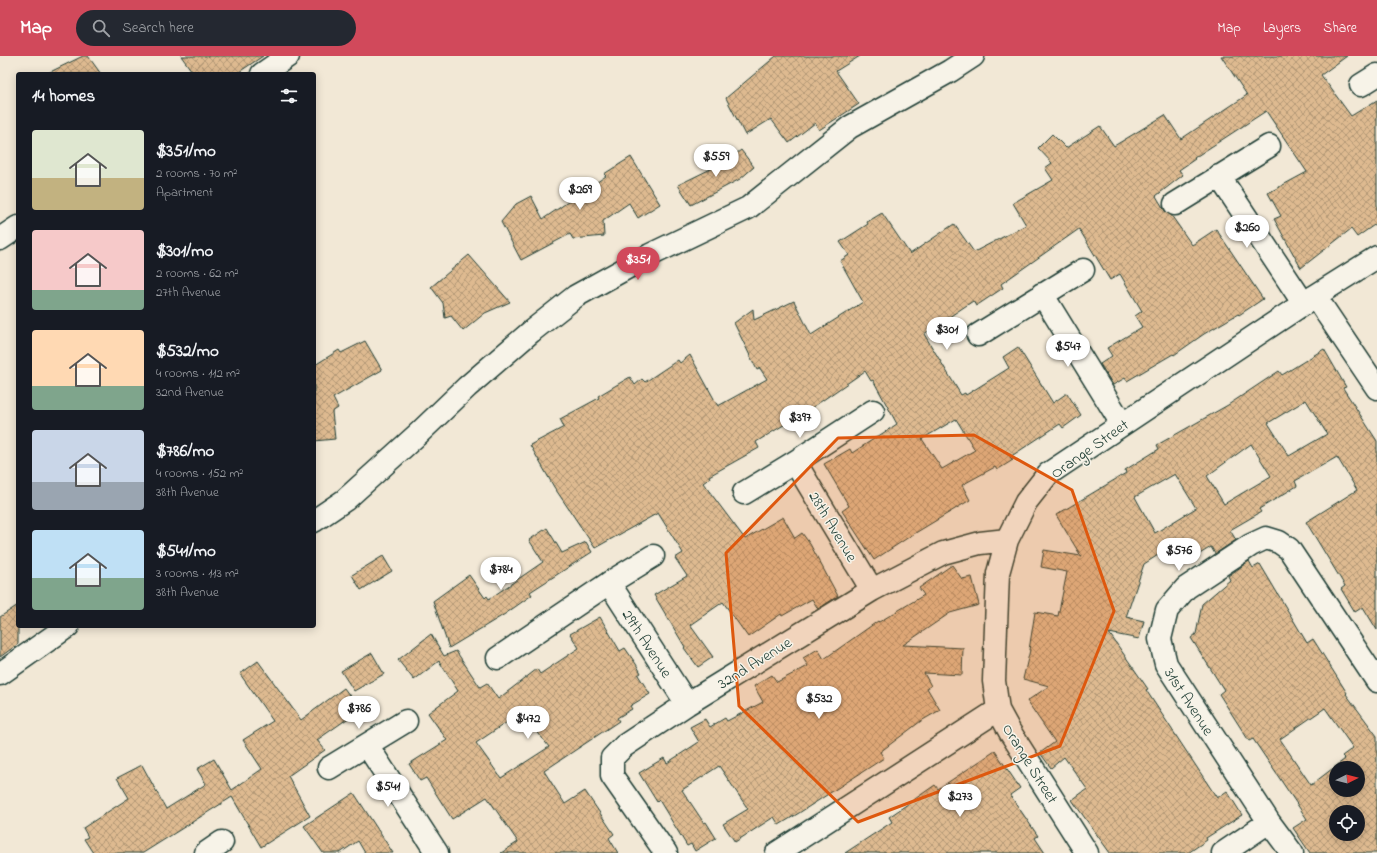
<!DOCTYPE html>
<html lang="en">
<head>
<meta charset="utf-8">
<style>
	body { margin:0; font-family:"Indie Flower",sans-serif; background:#242831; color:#f1f3f6; height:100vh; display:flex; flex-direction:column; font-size:15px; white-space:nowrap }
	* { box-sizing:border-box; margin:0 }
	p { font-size:13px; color:#9ea1a6 }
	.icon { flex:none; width:22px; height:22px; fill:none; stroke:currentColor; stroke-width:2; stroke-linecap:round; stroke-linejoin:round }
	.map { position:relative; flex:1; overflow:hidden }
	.sheet { position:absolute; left:16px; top:16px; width:300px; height:556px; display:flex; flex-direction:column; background:#171b24; border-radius:4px; box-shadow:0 2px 10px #0003 }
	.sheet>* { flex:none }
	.needle { width:26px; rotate:84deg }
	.controls { position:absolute; left:1329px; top:705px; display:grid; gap:8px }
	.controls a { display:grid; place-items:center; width:36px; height:36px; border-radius:50%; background:#171b24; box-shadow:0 2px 10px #0003; font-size:20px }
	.price { position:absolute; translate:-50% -34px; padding:0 9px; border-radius:14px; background:#fff; color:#222; font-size:13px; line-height:26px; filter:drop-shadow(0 1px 2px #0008) }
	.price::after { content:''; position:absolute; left:50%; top:24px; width:12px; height:9px; margin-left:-6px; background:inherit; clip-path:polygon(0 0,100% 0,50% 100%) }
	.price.on { background:#d1495b; color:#fff }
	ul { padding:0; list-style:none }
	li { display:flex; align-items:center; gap:12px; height:100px; padding:0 16px }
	li span { display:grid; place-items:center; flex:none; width:112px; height:80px; border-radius:4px; color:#555 }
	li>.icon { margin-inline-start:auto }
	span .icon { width:48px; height:48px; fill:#fffc; stroke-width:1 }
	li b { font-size:17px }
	h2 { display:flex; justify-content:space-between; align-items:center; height:48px; padding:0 16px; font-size:17px }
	header { display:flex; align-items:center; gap:24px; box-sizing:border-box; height:56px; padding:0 20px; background:#d1495b; color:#fff }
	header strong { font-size:19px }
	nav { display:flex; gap:22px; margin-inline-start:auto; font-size:14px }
	.search { width:280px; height:36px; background:#242831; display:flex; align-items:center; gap:10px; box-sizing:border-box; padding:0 14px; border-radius:22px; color:#9ea1a6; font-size:15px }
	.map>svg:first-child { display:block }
	.building { fill:url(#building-cross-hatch); stroke:#1f3d34; fill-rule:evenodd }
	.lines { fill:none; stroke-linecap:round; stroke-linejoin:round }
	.minor-casing { stroke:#1f3d34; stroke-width:25 }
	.minor { stroke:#f7f3e8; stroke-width:22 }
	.marked { fill:#de580e; fill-opacity:0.2; stroke:#de580e; stroke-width:3; stroke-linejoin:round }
	.labels { text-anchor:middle; stroke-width:3; stroke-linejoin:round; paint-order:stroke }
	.street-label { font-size:16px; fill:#1f3d34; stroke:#f7f3e8 }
</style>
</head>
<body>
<header>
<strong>Map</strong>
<div class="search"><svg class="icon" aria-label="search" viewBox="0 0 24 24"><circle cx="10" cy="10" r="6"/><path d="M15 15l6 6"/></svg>Search here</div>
<nav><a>Map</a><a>Layers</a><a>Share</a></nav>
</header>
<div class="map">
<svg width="1377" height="797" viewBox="0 0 1377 797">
	<defs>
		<pattern id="building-cross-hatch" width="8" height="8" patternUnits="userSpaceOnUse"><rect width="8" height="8" fill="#deba90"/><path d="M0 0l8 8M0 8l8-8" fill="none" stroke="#b39876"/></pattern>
	</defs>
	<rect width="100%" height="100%" fill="#f2e8d6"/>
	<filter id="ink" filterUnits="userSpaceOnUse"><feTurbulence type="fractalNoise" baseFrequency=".025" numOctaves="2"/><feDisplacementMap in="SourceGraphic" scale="8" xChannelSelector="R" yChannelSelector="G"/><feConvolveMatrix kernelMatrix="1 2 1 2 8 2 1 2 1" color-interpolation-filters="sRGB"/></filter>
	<g filter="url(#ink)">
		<path class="building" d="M83,0H88L101,18H46Z
			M181,0H263L236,18H194Z
			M776,0H860L836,15L859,48L819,74L815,67L789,87L771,63L745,79L726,42Z
			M1221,0H1347L1321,19L1351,60L1377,44V167L1357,181L1351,173L1301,212L1274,163L1281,160L1268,137L1307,116L1266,55L1194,102L1195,103L1179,114L1183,119L1156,140L1165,155L1171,159L1192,189L1216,173L1263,243L1239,259L1238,258L1204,278L1174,299L1173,298L1127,325L1125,322L1113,329L1100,308L1112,300L1107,292L1142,271L1135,260L1142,255L1120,218L1110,224L1079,173L1001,228L1003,232L976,250L973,245L924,278L961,339L965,337L966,339L1009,312L1003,301L1018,291L1053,347L1067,337L1081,359L1063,372L1060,368L1010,401L1013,404L997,414L995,411L962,429L970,444L912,479L874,504L842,455L849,450L824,408L850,393L852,397L897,368L873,324L871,325L865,315L813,351L756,386L759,392L709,420L710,422L703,427L745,483L783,461L795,482L802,477L810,488L838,540L818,553L812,543L782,560L781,558L748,581L723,546L690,569L713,601L698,611L684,592L685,591L654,539L687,520L675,502L683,497L658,457L595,492L554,431L530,389L564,371L560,363L599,342L598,340L630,321L635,329L642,323L645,326L678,304L680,307L690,299L718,350L767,323L759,311V313L757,314L734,267L753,253L754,264L794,245L811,279L863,246L840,205L849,199L840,186L868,168L867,166L882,157L910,198L954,168L974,196L1026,169L1013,147L1053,124L1045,112L1052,107L1038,92L1052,78L1066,92L1100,70L1114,90L1165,59L1181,83L1247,39ZM956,363L975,394L942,413L922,383Z
			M741,94L754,111L740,123L691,149L678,129L727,105Z
			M631,101L660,148L638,162L629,147L603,165L604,180L573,183L570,178L521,204L501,166L516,148L531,140L543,163L606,120L604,118Z
			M469,199L510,246L485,257L463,275L451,260L445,262L443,247L431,231Z
			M365,285L382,314L333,342L338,352L332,356L335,383L314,385V307L315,309L339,294L341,297Z
			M1324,293L1346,331L1343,332L1377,385V574L1363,551L1355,556L1341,533L1345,530L1306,466L1357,434L1337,401L1295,425L1297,430L1259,453L1261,456L1230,474L1236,484L1215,498L1211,491L1177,512L1166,494L1144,508L1126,561L1144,565L1139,583L1109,577L1148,633L1146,634L1217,742L1227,735L1242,759L1206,782L1207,784L1188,797H1110L1072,744L1087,733L1064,701L1051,712L1040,697L1055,686L1027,645L1049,630L1023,623L1030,594H1029L1035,556L1058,560L1067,516L1041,511L1044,494L1081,500L1056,459L1126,417L1125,414L1159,393L1157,389L1228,349L1279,315L1282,319ZM1306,344L1327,378L1289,400L1268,367ZM1251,388L1271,420L1224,448L1207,420ZM1175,418L1196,452L1155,477L1135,441Z
			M547,472L562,497L586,486L592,496L530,536L532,539L505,558L449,592L433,545L469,519L485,542L487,540L489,543L543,506L529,484Z
			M383,500L392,515L361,534L352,519Z
			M1249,505L1253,512L1260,508L1307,587L1313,583L1347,637L1346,638L1377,680V797H1310L1293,772L1307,763L1253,683L1249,685L1219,638L1224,634L1191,582L1196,578L1202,548L1230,524L1228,520ZM1325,652L1353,692L1342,700L1345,703L1311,729L1280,683ZM1336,712H1358V734H1336ZM1336,756H1358V778H1336Z
			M952,509L962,523L972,521L979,549L950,557L903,589L963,592L962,619L924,617L931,630L927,632L940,654L921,665L880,696L884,702L799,757L779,769L774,761L735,786L723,768L748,753L719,710L682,734L704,767L706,766L716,782L695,795L691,788L687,790L659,744L657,746L639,717L664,702L667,707L699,686L690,671L705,663L710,671L725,662L727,665L763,646L754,630L772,619L777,626L808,610L803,602L818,593L824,603L878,565L879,566L924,539L919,532Z
			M18,549V588L0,601V561Z
			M600,561L620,595L625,592L636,608L641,617L638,619L650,638L630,650L632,653L617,662L619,665L544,715L565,748L585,735L614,778L609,782L618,797H501L518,786L487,741L452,763L426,722L420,725L409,708L447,684L428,657L458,635L439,605L414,624L398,604L431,578L444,600L456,595L480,631L487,627L498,643L537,613L540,618L579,592L570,578ZM522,656L549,691L501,722L476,687Z
			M372,597L384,618L354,635L341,615Z
			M258,605L301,664L344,632L360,654L317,684L325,694L288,720L310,760L261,791L232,741L143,797H93L84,783L88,781L83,772L129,742L117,722L142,709L166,753L206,728L197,713L214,703L232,734L262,713L243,684L273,665L240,618Z
			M995,695L1020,732L1010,739L1038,780L1035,782L1045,797H845L892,766L889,761L935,729L938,733Z
			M354,737L393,797H365L358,785L340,797H323L304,770Z"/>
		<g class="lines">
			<g class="minor-casing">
				<path id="minor" d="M262,18L288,0
					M1361,29L1377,19
					M1219,120L1304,248
					M1175,148L1269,90
					M0,183L18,171
					M1042,238L1122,368
					M1315,240L1377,332
					M978,279L1083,214
					M795,406L872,534
					M744,437L795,406L873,355
					M314,465L345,444L418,378L467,331L533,274L576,240L650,199L748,152L850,71L950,15L973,0
					M609,527L687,648
					M498,602L609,527L653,500
					M0,618L68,570
					M367,689L437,797
					M329,712L406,665
					M206,797L222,786
					M666,797L612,720V702L624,690L687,648L872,534L943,497L980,487L1007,484
					M777,797L998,654
					M1087,797L1010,676L998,654L994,625L998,517L1007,484L1026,446L1048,418L1315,240L1377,201
					M1223,797L1269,766
					M1292,797L1269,766L1166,608L1160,583L1167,554L1186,532L1251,489L1266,482L1279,486L1289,493L1377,625"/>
			</g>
			<use href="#minor" class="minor"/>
		</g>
	</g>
	<path class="marked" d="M974,379L1072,434L1114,555L1060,690L858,766L739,650L726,497L838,382Z"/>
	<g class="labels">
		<g class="street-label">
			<text transform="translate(1089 392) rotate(-35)" y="6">Orange Street</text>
			<text transform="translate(834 470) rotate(59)" y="6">28th Avenue</text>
			<text transform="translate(648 587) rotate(57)" y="6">29th Avenue</text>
			<text transform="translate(754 606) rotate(-32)" y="6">32nd Avenue</text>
			<text transform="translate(1190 645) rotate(57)" y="6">31st Avenue</text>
			<text transform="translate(1031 707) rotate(58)" y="6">Orange Street</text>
		</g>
	</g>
</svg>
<div class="controls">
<a><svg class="needle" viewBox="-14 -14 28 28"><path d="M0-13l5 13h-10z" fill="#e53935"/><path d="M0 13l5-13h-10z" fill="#9ea1a6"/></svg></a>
<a><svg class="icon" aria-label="locate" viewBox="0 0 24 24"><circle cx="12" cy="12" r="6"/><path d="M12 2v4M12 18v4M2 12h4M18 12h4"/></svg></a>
</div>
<b class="price" style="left:716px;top:122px">$559</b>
<b class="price" style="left:580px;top:155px">$269</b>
<b class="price" style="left:1247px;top:193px">$260</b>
<b class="price on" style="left:638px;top:225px">$351</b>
<b class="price" style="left:947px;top:295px">$301</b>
<b class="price" style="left:1068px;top:312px">$547</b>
<b class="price" style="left:800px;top:383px">$397</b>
<b class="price" style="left:1179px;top:516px">$576</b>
<b class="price" style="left:501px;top:535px">$784</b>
<b class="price" style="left:819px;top:664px">$532</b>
<b class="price" style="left:359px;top:674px">$786</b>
<b class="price" style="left:528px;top:684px">$472</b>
<b class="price" style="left:388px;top:752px">$541</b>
<b class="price" style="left:960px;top:762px">$273</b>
<section class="sheet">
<h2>14 homes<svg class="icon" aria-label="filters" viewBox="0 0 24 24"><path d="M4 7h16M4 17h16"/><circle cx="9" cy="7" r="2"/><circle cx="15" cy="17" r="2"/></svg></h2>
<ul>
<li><span style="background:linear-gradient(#dfe7d0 60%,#c2b280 0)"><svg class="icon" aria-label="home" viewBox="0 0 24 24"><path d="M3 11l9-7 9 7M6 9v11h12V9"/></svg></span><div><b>$351/mo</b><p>2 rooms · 70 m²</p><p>Apartment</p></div></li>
<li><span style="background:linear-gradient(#f6c9c9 75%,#7fa58c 0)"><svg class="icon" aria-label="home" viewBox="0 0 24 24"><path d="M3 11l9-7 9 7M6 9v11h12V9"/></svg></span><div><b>$301/mo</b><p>2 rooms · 62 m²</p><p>27th Avenue</p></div></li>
<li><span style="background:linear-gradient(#ffd9b3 70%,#7fa58c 0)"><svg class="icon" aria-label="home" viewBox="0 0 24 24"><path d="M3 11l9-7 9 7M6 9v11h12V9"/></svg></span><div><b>$532/mo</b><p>4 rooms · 112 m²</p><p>32nd Avenue</p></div></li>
<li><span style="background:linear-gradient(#c9d6e8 65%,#9aa5b1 0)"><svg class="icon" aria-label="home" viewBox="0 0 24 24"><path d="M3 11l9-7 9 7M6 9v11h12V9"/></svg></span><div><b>$786/mo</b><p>4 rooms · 152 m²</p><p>38th Avenue</p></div></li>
<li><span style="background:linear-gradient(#bfe0f5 60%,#7fa58c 0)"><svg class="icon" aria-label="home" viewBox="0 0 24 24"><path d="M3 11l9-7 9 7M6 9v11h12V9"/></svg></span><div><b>$541/mo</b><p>3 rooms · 113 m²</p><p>38th Avenue</p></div></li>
</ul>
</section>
</div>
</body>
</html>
